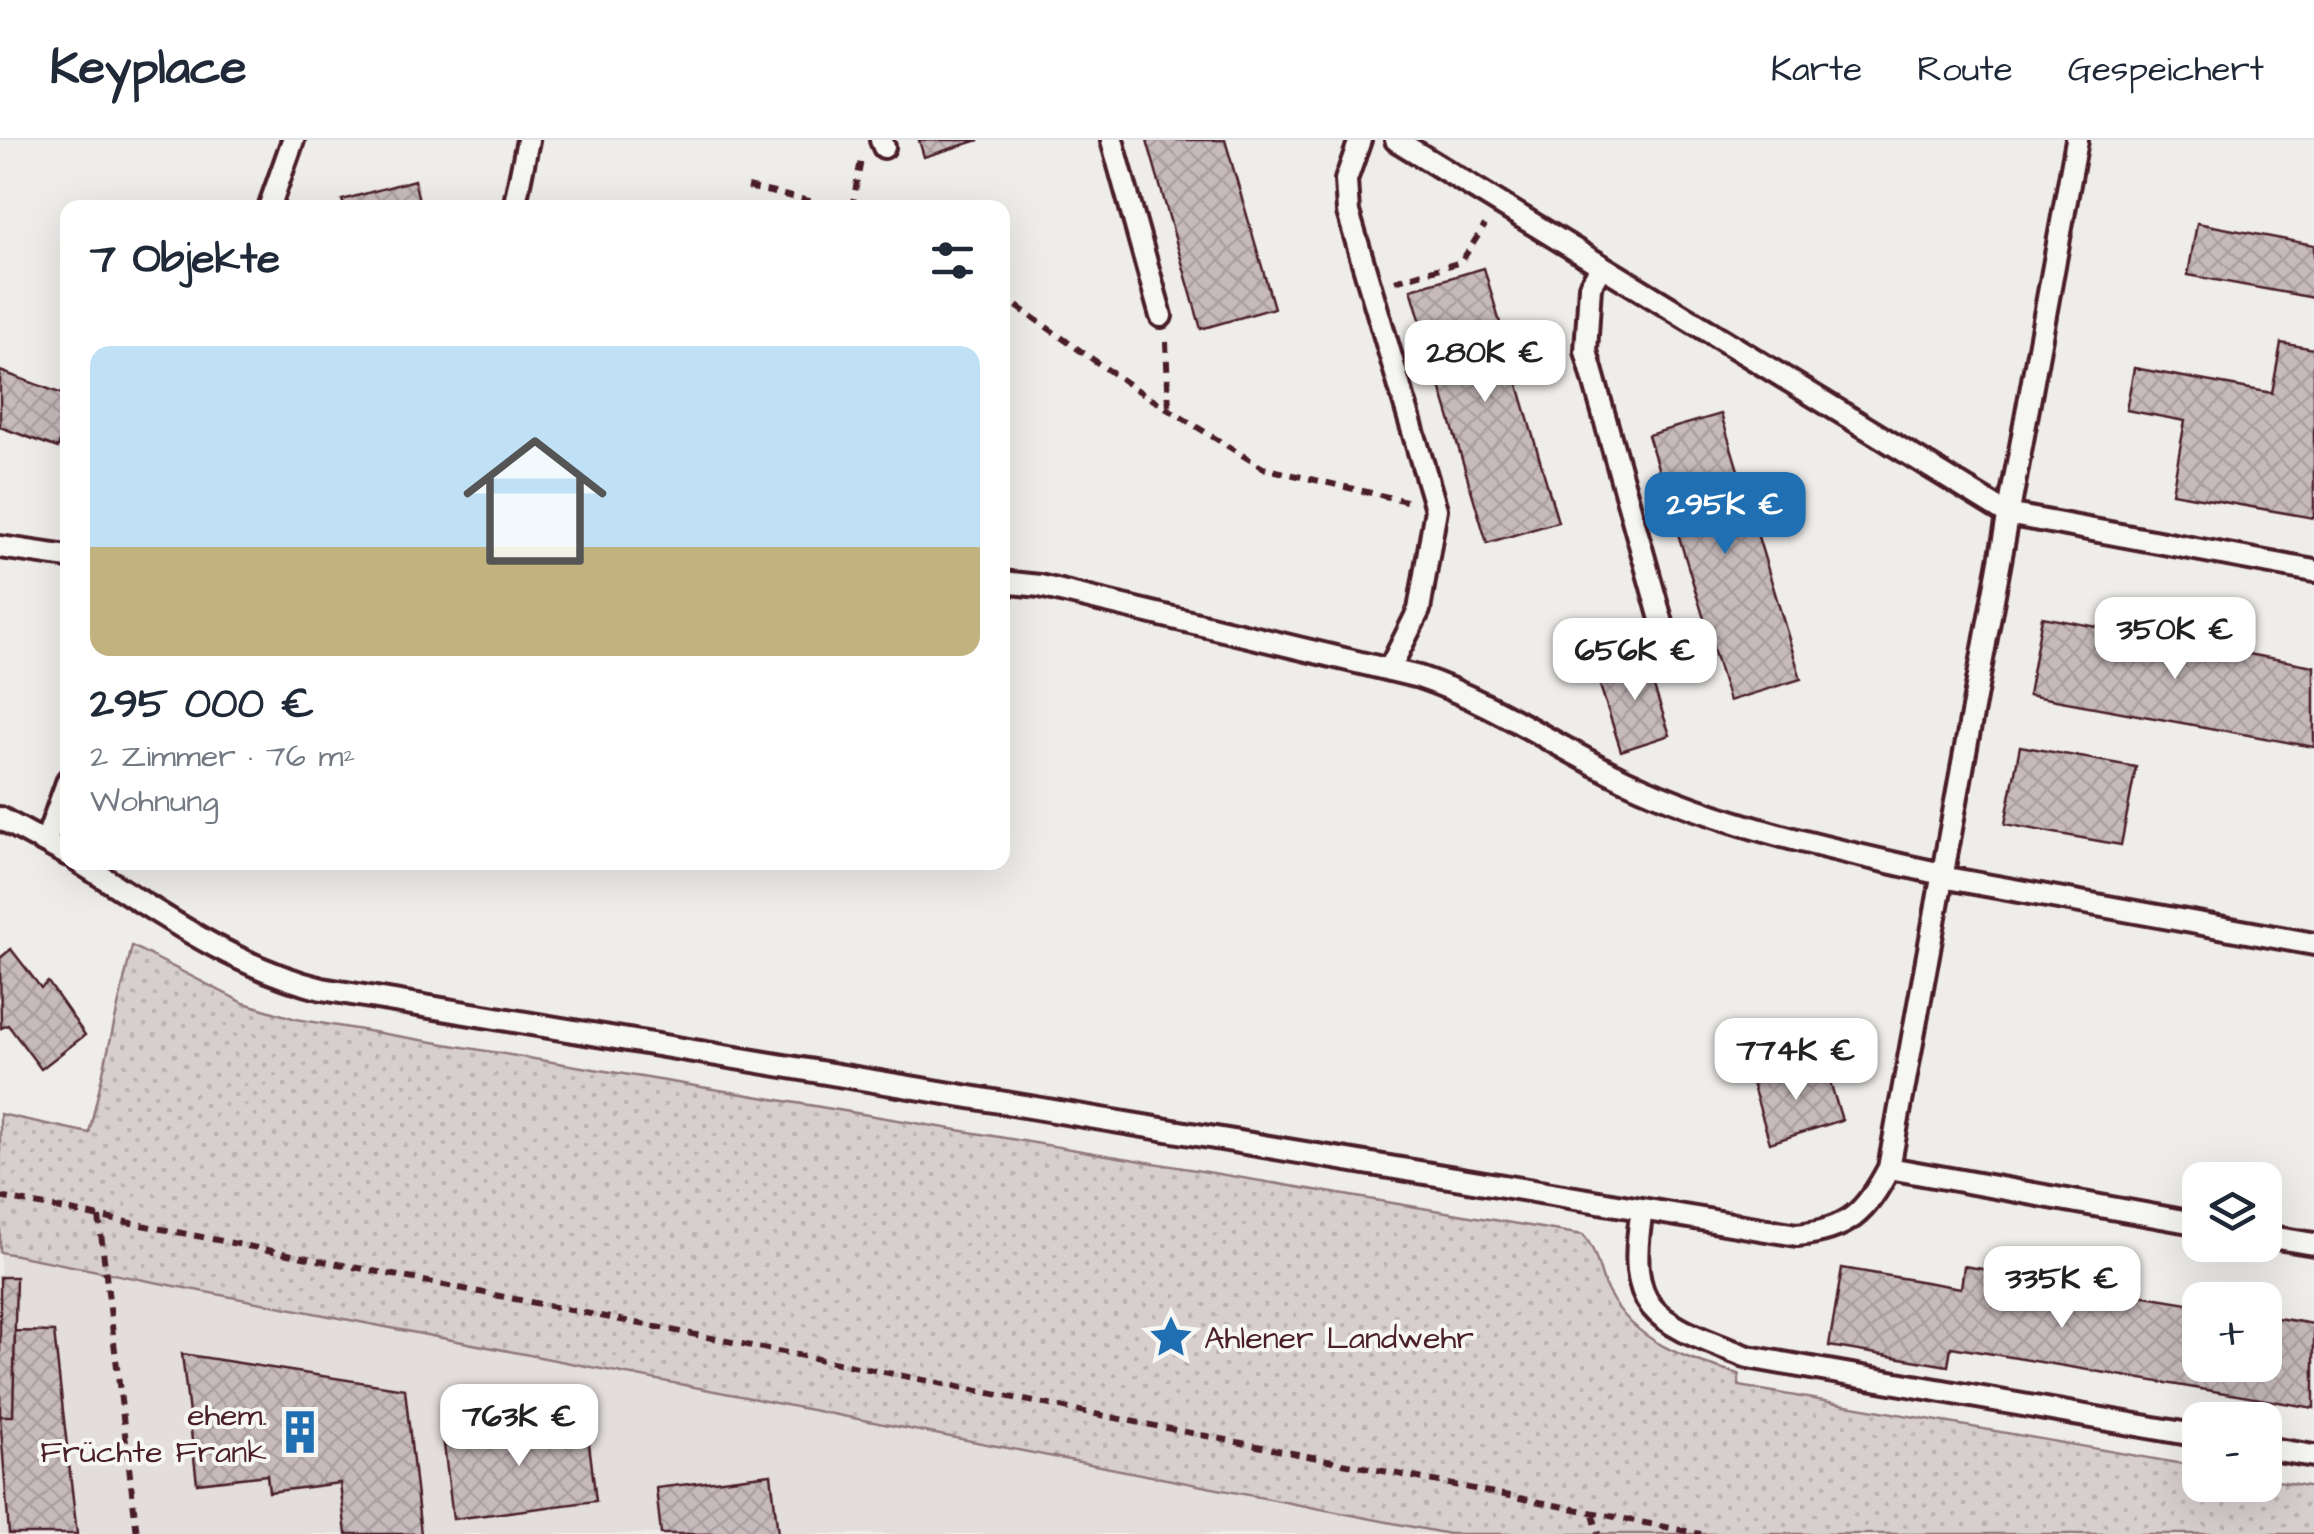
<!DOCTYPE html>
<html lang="de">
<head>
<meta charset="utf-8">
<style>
	body { margin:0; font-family:"Architects Daughter",sans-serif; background:#f6f6f7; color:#1f2937; height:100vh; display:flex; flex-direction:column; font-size:38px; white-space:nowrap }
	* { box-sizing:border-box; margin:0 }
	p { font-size:32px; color:#747a83 }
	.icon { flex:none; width:55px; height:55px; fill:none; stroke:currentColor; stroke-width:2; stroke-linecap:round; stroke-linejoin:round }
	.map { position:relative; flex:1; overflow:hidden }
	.drawer { position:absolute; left:60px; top:60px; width:950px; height:670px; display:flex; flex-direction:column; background:#fff; border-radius:20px; box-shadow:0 10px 40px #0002 }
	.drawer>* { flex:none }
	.buttons { position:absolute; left:2182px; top:1022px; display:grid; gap:20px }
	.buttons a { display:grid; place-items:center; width:100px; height:100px; border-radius:20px; background:#fff; box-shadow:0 10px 40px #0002; font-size:50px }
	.price { position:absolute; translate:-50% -85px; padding:0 22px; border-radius:20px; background:#fff; color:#222; font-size:32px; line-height:65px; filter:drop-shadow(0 2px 5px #0008) }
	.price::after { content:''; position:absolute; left:50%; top:60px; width:30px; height:22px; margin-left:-15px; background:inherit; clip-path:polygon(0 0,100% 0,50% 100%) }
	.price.selected { background:#1f6fb2; color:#fff }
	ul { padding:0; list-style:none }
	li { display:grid; align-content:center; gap:20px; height:530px; padding:0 30px }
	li+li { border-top:2px solid #e0e1e3 }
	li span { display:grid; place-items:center; height:310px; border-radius:20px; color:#555 }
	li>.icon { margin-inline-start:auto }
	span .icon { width:180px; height:180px; fill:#fffc; stroke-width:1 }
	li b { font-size:42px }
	h2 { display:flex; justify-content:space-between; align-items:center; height:120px; padding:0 30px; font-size:42px }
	header { display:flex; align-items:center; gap:60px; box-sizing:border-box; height:140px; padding:0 50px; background:#fff; border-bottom:2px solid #e0e1e3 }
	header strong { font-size:48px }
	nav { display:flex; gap:55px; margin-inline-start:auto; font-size:35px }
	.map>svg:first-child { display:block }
	.built { fill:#e3dedc }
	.grass { fill:url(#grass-dots); stroke:#90777c; stroke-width:2.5 }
	.building { fill:url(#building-cross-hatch); stroke:#4a1f2b; stroke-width:2.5 }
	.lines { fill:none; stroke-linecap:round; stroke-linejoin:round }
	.lane-casing { stroke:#4a1f2b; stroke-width:28 }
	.path { stroke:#4a1f2b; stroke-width:6; stroke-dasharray:10 8; stroke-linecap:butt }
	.lane { stroke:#f6f6f2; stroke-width:20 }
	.labels { text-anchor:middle; stroke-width:8; stroke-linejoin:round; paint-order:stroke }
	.poi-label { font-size:32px; fill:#4a1f2b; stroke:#f6f6f2; text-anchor:start }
</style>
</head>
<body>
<header>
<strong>Keyplace</strong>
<nav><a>Karte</a><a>Route</a><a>Gespeichert</a></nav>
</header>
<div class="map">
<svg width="2314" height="1394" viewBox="0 0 2314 1394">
	<defs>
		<pattern id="grass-dots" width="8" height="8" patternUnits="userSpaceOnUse" patternTransform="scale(2.5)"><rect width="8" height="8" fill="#d7cfce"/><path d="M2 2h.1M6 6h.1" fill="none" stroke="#bab1b1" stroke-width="1.8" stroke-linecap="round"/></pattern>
		<pattern id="building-cross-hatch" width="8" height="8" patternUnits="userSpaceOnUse" patternTransform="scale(2.5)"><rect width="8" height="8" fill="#c6babb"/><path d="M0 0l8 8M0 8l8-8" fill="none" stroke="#ac9fa1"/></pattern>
	</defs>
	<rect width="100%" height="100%" fill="#efedea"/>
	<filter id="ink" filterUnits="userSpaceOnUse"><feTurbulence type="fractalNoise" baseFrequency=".01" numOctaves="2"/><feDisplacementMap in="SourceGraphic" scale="20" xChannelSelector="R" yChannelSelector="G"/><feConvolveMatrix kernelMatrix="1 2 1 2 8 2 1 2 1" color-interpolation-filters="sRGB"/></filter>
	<g filter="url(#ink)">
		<path class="built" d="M0,1113L1449,1394H0Z"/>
		<path class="grass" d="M132,806L244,863L296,879L1583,1095C1598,1111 1598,1133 1608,1152C1636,1204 1686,1218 1739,1234V1246L2200,1327V1345H2265V1339L2314,1347V1394H1449L0,1112V974L89,993Z"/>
		<path class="building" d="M919,0H979L924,17Z
			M1147,0H1225L1274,168L1201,189Z
			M414,40L421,68H345L342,60Z
			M2197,83L2314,105V158L2188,135Z
			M1484,128L1558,382L1487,403L1411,149Z
			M2281,203L2314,209V378L2172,353L2185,281L2126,270L2134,228L2272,253Z
			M0,231L68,256V304L60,301L58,308L0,287Z
			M1721,274L1801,539L1729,561L1648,295Z
			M2042,477L2314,526V607L2028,555Z
			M1661,516L1666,533L1651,538L1670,595L1621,611L1597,536Z
			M2020,606L2136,627L2121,705L2005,684Z
			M11,809L41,848L48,842L85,895L41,929L8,885L1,888L0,818Z
			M1825,926L1842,980L1770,1003L1752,943L1801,927L1802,933Z
			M1964,1126L2200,1165V1225H2265V1176L2314,1184V1268L1951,1207L1948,1226L1829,1206L1842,1128L1961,1148Z
			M0,1137H16L13,1276H0Z
			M15,1191L54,1192L77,1394H9L0,1276H13Z
			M182,1214L405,1249L421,1394H346L340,1343L269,1352L267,1335L197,1343Z
			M586,1279L596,1361L453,1379L443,1296Z
			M771,1334L778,1394H661L656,1348Z"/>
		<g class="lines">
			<g class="lane-casing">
				<path id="lane" d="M881,0L884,7
					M1112,0L1161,176
					M1360,0L1346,40L1348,72L1436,369L1419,470L1389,530
					M1396,0L2007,374L2314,431
					M269,68L293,0
					M514,68L528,0
					M1602,126L1590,146L1586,211L1669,508
					M0,407L68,417
					M1002,442L1040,446L1419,537C1493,562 1555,606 1625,640C1725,687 1834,710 1942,734
					M0,678L68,715
					M46,701L68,640
					M79,722C158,772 231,826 322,849L1797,1095C1849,1090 1866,1072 1889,1028L2200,1084
					M1941,737L2314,804
					M1889,1028L2077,0
					M1642,1070C1624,1176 1658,1182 1748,1217L2200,1296
					M2265,1096L2314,1104
					M2265,1308L2314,1316"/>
			</g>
			<path class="path" d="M748,47L841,68
				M852,68L861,20
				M1395,141L1461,122L1485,85
				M1002,156L1131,246L1263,328L1406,361
				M1166,202L1169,269
				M0,1057L1701,1394
				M99,1077L137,1394
				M1593,1374L1598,1394"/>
			<use href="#lane" class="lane"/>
		</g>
	</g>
	<defs>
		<g id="sight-bare" transform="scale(3.45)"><path d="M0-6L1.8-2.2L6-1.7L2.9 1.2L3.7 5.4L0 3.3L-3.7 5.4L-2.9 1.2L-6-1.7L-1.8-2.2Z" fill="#1f6fb2" stroke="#f6f6f2" stroke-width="2.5" paint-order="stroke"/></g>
		<g id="building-bare" transform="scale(3.45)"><path d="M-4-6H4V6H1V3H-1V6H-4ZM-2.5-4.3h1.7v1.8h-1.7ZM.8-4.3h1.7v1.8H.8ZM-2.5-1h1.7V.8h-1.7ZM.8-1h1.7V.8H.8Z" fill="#1f6fb2" stroke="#f6f6f2" stroke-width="2.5" paint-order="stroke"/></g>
	</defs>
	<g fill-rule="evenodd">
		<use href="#sight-bare" x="1171" y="1197"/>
		<use href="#building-bare" x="300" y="1292"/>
	</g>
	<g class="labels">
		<g class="poi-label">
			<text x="1204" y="1208">Ahlener Landwehr</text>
			<text x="267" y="1285" text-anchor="end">ehem.<tspan x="267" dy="37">Früchte Frank</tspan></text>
		</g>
	</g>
</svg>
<div class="buttons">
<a><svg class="icon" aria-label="layers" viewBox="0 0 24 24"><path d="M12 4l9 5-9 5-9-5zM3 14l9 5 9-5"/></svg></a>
<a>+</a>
<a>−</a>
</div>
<b class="price" style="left:1485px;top:265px">280K €</b>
<b class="price selected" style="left:1725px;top:417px">295K €</b>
<b class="price" style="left:2175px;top:542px">350K €</b>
<b class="price" style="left:1635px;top:563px">656K €</b>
<b class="price" style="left:1796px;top:963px">774K €</b>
<b class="price" style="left:2062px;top:1191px">335K €</b>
<b class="price" style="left:519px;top:1329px">763K €</b>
<section class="drawer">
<h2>7 Objekte<svg class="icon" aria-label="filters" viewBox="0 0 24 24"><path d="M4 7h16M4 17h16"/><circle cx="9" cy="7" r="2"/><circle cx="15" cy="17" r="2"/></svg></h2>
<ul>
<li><span style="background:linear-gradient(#bfe0f5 65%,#c2b280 0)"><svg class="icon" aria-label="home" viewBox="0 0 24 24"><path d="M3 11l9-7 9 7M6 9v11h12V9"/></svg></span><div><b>295 000 €</b><p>2 Zimmer · 76 m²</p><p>Wohnung</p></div></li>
</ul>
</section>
</div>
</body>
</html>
